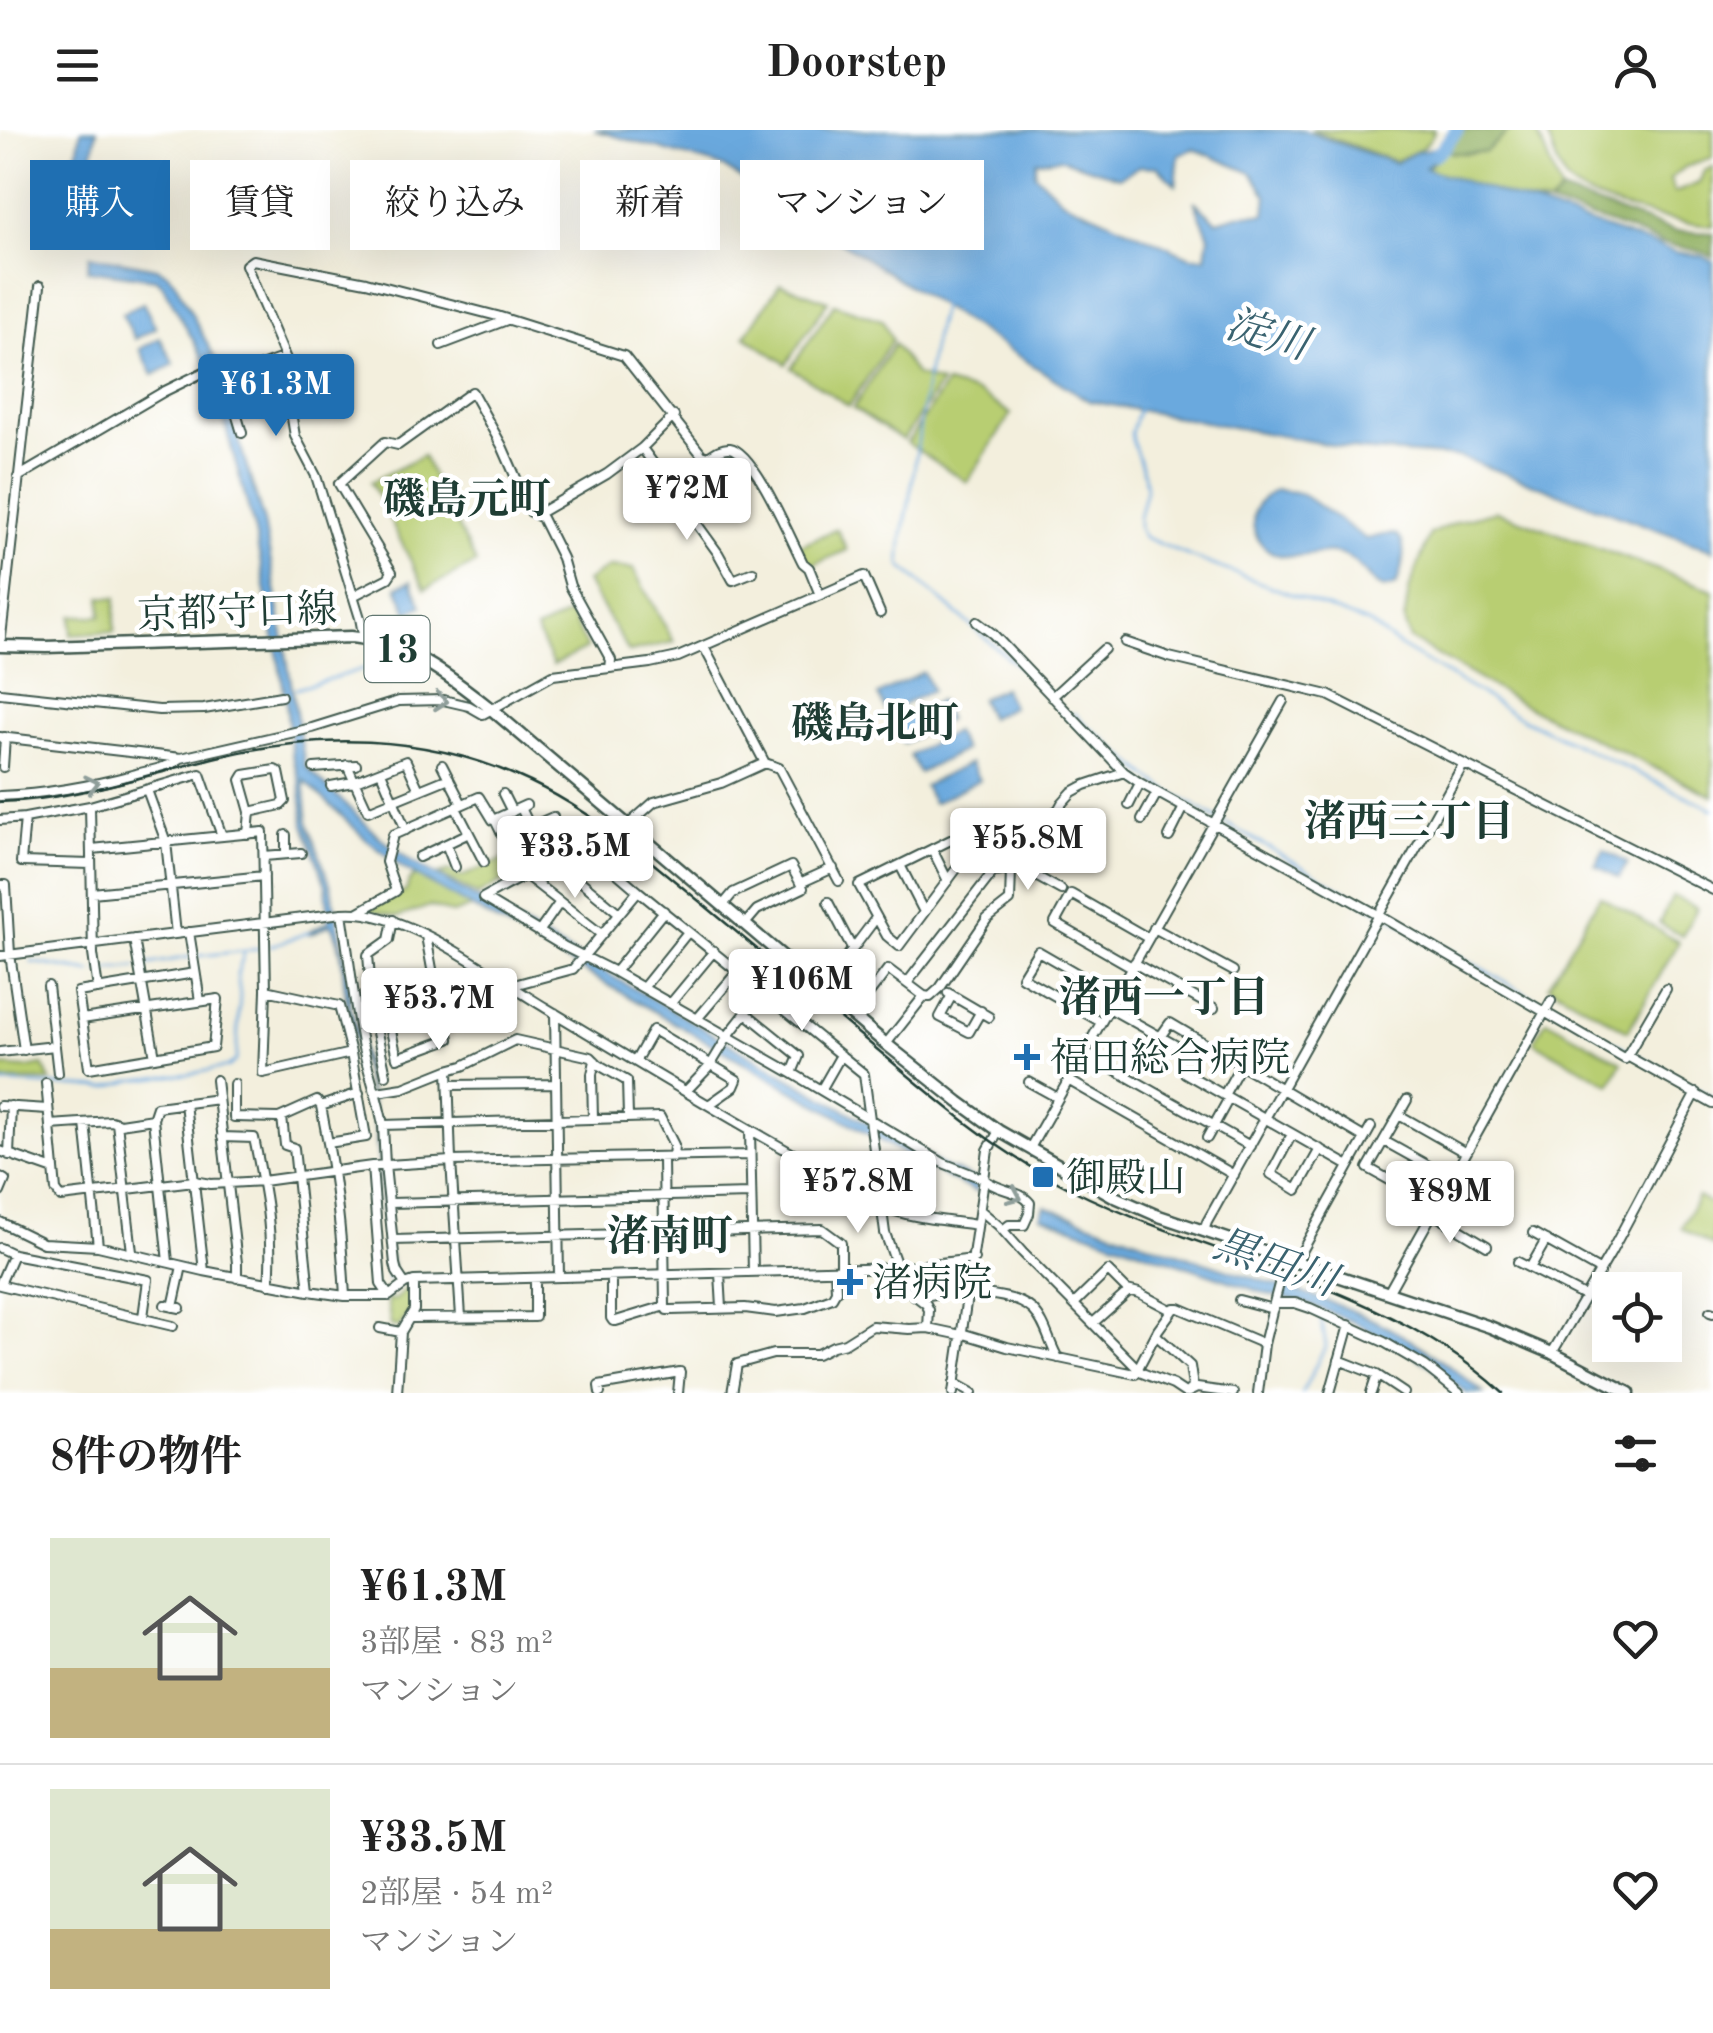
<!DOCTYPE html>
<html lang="ja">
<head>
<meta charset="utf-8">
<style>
	body { margin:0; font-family:"Old Standard TT","Noto Serif JP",serif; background:#f2f2f2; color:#222; height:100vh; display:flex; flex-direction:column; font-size:38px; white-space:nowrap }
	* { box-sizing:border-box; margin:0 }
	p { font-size:32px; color:#767676 }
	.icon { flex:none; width:55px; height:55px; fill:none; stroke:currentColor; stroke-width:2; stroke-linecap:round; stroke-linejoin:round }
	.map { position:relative; height:1263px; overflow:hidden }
	.panel { display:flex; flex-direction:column; background:#fff; flex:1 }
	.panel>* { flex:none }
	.top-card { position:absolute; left:30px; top:30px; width:1000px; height:90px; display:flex; gap:20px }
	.tools { position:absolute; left:1592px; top:1142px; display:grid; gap:20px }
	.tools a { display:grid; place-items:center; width:90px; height:90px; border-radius:0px; background:#fff; box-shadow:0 10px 40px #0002; font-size:50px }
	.price { position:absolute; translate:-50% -85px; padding:0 22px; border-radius:10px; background:#fff; color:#222; font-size:32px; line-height:65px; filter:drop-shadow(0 2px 5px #0008) }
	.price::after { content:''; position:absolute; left:50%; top:60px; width:30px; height:22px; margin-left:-15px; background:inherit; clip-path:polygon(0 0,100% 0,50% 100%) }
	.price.active { background:#1f6fb2; color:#fff }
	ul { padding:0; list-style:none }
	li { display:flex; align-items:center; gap:30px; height:250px; padding:0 50px }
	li+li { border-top:2px solid #e0e0e0 }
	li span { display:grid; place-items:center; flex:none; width:280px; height:200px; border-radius:0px; color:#555 }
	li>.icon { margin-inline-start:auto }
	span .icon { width:120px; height:120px; fill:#fffc; stroke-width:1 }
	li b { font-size:42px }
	h2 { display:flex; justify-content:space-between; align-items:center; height:120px; padding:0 50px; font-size:42px }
	.tag { padding:0 35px; border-radius:0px; background:#fff; box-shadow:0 10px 40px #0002; font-size:35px; line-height:90px }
	.tag.active { background:#1f6fb2; color:#fff }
	header { display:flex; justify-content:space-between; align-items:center; height:130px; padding:0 50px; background:#fff; font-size:45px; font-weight:600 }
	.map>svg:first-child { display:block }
	.green { fill:#b8ce72; stroke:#6c8653; stroke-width:2.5 }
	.forest { fill:#92b164; stroke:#58774c; stroke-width:2.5 }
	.water { fill:#6ba9de; stroke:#457389; stroke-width:2.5; fill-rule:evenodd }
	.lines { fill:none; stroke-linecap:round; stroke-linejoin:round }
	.stream { stroke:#6ba9de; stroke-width:2.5 }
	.river { stroke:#6ba9de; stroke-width:14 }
	.minor-casing { stroke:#3f584d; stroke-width:12 }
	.major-casing { stroke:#3f584d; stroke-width:15 }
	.minor { stroke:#fff; stroke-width:8 }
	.major { stroke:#fff; stroke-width:10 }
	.rail { stroke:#1f3d34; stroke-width:2.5 }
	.oneway { stroke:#8f9e9a }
	.poi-dot { fill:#1f6fb2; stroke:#fff; stroke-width:4 }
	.labels { text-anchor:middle; stroke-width:9; stroke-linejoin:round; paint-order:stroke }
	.shield { fill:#fff; stroke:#627771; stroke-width:2.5 }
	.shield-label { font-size:38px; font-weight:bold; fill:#1f3d34 }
	.street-label { font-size:40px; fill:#1f3d34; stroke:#fff }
	.poi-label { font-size:40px; fill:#1f3d34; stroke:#fff; text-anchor:start }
	.water-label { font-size:42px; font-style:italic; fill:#3a6370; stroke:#fff }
	.neighbourhood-label { font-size:42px; font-weight:bold; fill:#1f3d34; stroke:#fff }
</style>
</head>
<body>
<header><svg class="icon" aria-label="menu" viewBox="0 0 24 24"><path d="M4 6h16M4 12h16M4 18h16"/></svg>Doorstep<svg class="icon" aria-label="person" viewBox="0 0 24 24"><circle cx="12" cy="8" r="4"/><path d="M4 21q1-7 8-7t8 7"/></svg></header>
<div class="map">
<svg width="1713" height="1263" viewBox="0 0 1713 1263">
	<rect width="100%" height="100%" fill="#fff"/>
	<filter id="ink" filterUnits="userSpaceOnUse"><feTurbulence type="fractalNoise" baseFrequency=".01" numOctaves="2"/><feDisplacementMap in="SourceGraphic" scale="20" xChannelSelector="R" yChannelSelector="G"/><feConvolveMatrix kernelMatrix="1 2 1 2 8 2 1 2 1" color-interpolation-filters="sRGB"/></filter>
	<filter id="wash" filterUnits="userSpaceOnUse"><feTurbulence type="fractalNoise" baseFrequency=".0048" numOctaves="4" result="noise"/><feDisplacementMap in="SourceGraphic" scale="40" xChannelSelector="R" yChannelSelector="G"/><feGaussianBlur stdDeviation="2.25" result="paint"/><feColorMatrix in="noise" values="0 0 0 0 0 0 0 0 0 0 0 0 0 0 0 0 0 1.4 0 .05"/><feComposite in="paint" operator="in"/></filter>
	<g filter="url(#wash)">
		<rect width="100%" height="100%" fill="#f3efdd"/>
		<path class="green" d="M1311,0H1435C1427,19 1412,24 1394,31Z
			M1511,0H1536L1561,62L1549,75L1524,72L1433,43L1426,38L1447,19C1476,31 1489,17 1511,0Z
			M1545,0H1713V27L1685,37L1670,49L1674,63L1699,53L1704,41L1713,37V96C1686,95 1580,72 1566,51C1556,37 1552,16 1545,0Z
			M780,154L828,171L786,234L745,206Z
			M834,174L882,190L892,210L849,276L791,238Z
			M894,214L916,245L941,253L903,310L853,278Z
			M946,254L978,263L1011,284L967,352L907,313Z
			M423,326L476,433L425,459L371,352Z
			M1496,381L1713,460V666L1522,574L1410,509L1404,492L1409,460L1430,404L1458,391Z
			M837,399L847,420L810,436L798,416Z
			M609,437L633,439L674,512L629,522L586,451Z
			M101,467L116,468L114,502L71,505L72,486H101Z
			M570,484L587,518L553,535L536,500Z
			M581,698L600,712L521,741L478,765L439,744L449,741L461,747Z
			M413,743L472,777L453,784L430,776L398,787L371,781L370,778L406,761L409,751L414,746Z
			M1600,766L1679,812L1628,901L1548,855Z
			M1673,766L1697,778L1682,806L1659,793Z
			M1546,890L1622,932L1610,954L1534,912Z
			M43,935L50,951H0V936L26,938Z
			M1698,1067L1713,1075V1116L1681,1098Z
			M407,1158L412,1159V1179L399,1197L391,1196L387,1170H394Z"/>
		<path class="forest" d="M1464,0H1511L1485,22L1452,23L1447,19Z
			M1561,62L1674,101L1713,103V127L1703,122L1661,113L1611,94L1549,75Z"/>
		<path class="water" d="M81,0H97L88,50L73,48Z
			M594,0H1302L1395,33L1416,22L1451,14L1425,38L1676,122L1703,126L1713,132V420L1460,327L1359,320L1089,271L723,37ZM1194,19L1252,43L1267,66L1265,84L1238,85L1217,91L1194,71L1209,106L1206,127H1191L1062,70L1035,44L1036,31L1059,28L1119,47L1140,36L1158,37L1176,55L1179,24Z
			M90,125L157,138L168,144L176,154L218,234L246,335L264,392L305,636L383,710L411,731L950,1040L952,1039L978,1051L976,1062L932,1040L403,738L367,710L304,650L308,693L331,757L348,844L350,875L361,916L375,992L388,1120L392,1136H385L387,1131C384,1090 380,1048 376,1007C371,962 358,921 348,878C341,850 346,820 331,794L311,804L310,801L329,791L326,756L304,695L300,651L292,625L286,572L255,402L214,255L208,237L162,154L156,149L87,140Z
			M143,173L156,198L135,209L122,184Z
			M160,208L174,234L153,245L140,219Z
			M1276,360L1295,362L1305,366L1366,409C1373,408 1384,404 1391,404C1412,405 1401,443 1396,455C1374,467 1366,437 1347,427C1326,417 1307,428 1285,426C1260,424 1245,396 1258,374C1263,367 1268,364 1276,360Z
			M411,451L422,476L408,482L397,457Z
			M923,542L932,560L887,583L878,565Z
			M1003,558L1012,577L989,588L980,569Z
			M939,571L948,590L903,613L893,595Z
			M954,602L964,620L919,643L910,625Z
			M970,633L979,650L933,673L924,656Z
			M1604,720L1627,733L1619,748L1595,735Z
			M1045,1076C1111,1101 1179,1124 1247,1146C1298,1162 1349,1175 1396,1202C1428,1219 1456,1240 1483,1263H1467L1433,1237L1379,1205L1351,1191L1304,1172L1270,1165L1041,1086Z"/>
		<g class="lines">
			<path class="stream" d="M942,176C925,236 921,298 911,360C908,385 899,411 901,436L1025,542
				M1139,278L1131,303L1132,310L1144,344L1146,359L1139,387V399L1144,407L1184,424L1370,494L1399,516L1523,589L1713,679
				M296,559L370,537L410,538
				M1073,583L1150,648L1172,663L1546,875
				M270,816L310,802
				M198,826L244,821
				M31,832L91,842
				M144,835L190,827
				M99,841L136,837
				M1553,878L1713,968
				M0,953L106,958L134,950L189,944L228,937L236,931L240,865L237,844L245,821L262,818
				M388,1150L389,1133
				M1302,1263L1326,1215L1321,1189"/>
			<path class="river" d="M1435,24L1443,18L1457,0"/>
		</g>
	</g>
	<g filter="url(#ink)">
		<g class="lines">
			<g class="minor-casing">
				<path id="minor" d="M441,215L507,190
					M226,249L277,230L286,229
					M642,318L718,423L733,450L753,442
					M18,347L163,262L208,240L220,238L226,249L242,303
					M536,385L607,344L642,318L674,286
					M353,466L388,448L392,442L339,354L385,312L398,315L472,262L502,316L531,382L542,388L562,428L570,456L611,530L610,538
					M977,492L993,504L1124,642L1140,653L1380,786L1625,929L1666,859
					M364,509L360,488L316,346L295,306L287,259L286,229L246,135L253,130L366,152L497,186L624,226L702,325L708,327C714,323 722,317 730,318C754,321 791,410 803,433L809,438L820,465
					M1125,512L1169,527L1328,565L1713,760
					M0,516L40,156
					M704,517L765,633L779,638L839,751
					M0,563L159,580L204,579L281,566
					M1052,567L1104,519
					M0,607L181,628L312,598L399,571L443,570L469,576L483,584L553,545L650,533L678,527L864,446L880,483
					M347,635L368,681L449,648
					M442,635L462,674
					M3,637L5,607
					M314,638L356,635
					M381,642L406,700
					M331,656L353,652L406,631L419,660
					M147,660L166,712L176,804
					M503,664L512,682
					M0,666C46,664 91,656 136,644C151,640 169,638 181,628
					M1129,675L1140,653
					M90,676L25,688L21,732L91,734
					M456,678L484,732
					M521,678L536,709
					M1056,681L1092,701
					M0,690L25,688
					M495,690L510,721
					M1142,690L1157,663
					M628,695L654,672L721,653L765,633
					M530,697L553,687
					M971,700L978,710L899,816L887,806L859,755Z
					M248,704L250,682L241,650L244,645L275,640L279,642L285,671L281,675L250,682
					M286,705V724
					M1169,707L1184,677
					M1039,711L1074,731
					M446,714L455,737
					M92,719L263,702L266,860L263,943L351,923L366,1007L328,1013C338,1064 342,1114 345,1166
					M932,719L948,751
					M264,726L301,723
					M419,727L469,703
					M555,730L619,783
					M1014,734L1061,760
					M900,735L924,782
					M524,744L601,804
					M800,753L833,738
					M0,755H6L10,824L24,920
					M638,761L589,719C551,731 518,748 483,768L563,816L615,842L792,943L943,1033L984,1049L988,1020L999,1001
					M92,763L264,746
					M828,772L852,818
					M723,775L733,763L791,736L803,758L757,780L745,794
					M359,782L396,761L386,732L393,705L479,667L493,690L526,675
					M342,783C349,828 354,873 363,918C369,944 378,968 383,995
					M1154,798L1233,841
					M189,802L200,871
					M539,802L560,772
					M426,806L440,883L446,890L449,909L397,928L390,896L440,883
					M134,809L155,927
					M0,826L342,783C404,777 492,846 546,878C628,927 711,978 795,1025C823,1041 851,1062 880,1075C910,1089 946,1090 977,1095
					M1134,833L1214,878
					M1132,837L1055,793L1071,764L1148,808
					M615,842L664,781
					M907,853L993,742L1011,740
					M48,856L58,943
					M510,856L573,839L638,761L864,944L885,1103L905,1158L926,1174L929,1180L928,1198
					M643,858L688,802
					M98,859L93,824L90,676L200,644L222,706
					M266,860L339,876L351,923
					M822,860L876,788
					M948,863L989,887
					M952,865L940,887L969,902L981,881
					M671,873L714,821
					M1109,878L1184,920
					M555,883L559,1147
					M747,884L799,926L792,943
					M853,885L888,839L924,866L930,867L940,858L987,789L1010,771L1011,740L1017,726L1043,708L1062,673L1072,662L1085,655L1124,642
					M82,889L218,869L213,917L89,938L78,862L195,843
					M697,889L738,841
					M446,890L476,881
					M1101,892L1022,847L1038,821L1116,866
					M1160,907L1170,893L1365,1008
					M886,914L924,866
					M0,922L55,916
					M1084,922L1250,1016
					M1627,926L1713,974
					M636,930L653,900L737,950L734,957L710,974
					M1185,943L1349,1036
					M386,945L373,884L368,825L389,810L393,790
					M216,950L237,1133V1148
					M1068,950L1234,1045
					M1029,952L1058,968
					M46,953L56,1060L61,1067L194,1051L211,1054L263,1051L372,1036L451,1031L750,1025
					M234,954V987L279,988L317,971L321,976L328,1013
					M450,955L556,954
					M687,960L710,936L730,903L763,861
					M821,960L841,925
					M377,962L403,958L448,940
					M1224,965L1240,936
					M1407,970L1368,1038L1436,1076
					M185,973L204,1141
					M0,976L48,979
					M321,976L359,963
					M1399,985L1466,1023
					M282,987L285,1015L294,1018L309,1161
					M153,989L168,1132
					M593,989L592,944L595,931
					M85,993L98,1116
					M117,993L132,1122
					M50,995L111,991L120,994L153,989L157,977L218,969
					M750,1000L753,1142
					M1292,1004L1271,1044L1297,1060L1320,1019
					M222,1007L254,1008C264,1056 274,1104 269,1154
					M1207,1008L1229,968
					M1384,1011L1452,1049
					M1030,1018L1283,571
					M0,1021L54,1040
					M9,1025L11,976
					M663,1029L665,1176
					M876,1030L919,1053L907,1083
					M372,1036L381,1154L389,1166
					M0,1047L5,1050L0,1062
					M390,1073L750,1064
					M980,1080L999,1096L1022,1122L1142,1243L1173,1255L1185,1263
					M1432,1083L1487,1116
					M0,1092L43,1113L98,1116L204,1141L309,1161L345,1166H389L405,1154L414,1151L898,1138L974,1129
					M1204,1101L1207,1092L1463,635
					M1533,1103L1599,1140
					M393,1110L822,1099L841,1113V1139
					M0,1118L13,1124L148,1150L143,1187
					M1296,1132L1371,997
					M1518,1132L1584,1166
					M1530,1138L1546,1110
					M720,1143L722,1178
					M611,1146V1188L613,1191H616L665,1176L667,1180H671L745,1178L776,1182L805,1178L832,1168L836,1161L835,1140
					M0,1154L13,1124
					M405,1154L397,1142L395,1134L385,1035L383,995L660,987L674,1015L673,1028
					M0,1155L173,1196
					M1388,1163L1551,871
					M919,1167C946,1160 1011,1160 1033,1180C1046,1193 1049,1213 1058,1228
					M1239,1170L1273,1179
					M1274,1173L1286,1128
					M1074,1174L1108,1141L1127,1160L1139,1163L1171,1180
					M165,1175L180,1178
					M173,1177L182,1136
					M1710,1182L1713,1183
					M461,1187L451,1031L448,940L463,936L515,910L591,927L599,935L627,951L628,987
					M412,1188L535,1187V1148
					M1093,1193L1129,1161
					M380,1198L401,1202
					M961,1203L1007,1217L1135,1244L1158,1200L1174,1178H1179L1264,1214
					M1156,1205L1190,1236L1193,1257L1186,1263
					M1552,1223L1610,1124L1696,963
					M1339,1230L1377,1245L1404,1263
					M954,1253L972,1263
					M1189,1262L1197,1258L1233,1263
					M397,1263L401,1202L414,1180V1151
					M600,1263L599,1256L680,1242L678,1263
					M732,1263L737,1234L773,1224H817L833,1216L845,1213L872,1196L909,1199L928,1198L961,1205
					M953,1263L984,1049C998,1062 1019,1059 1030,1073L1029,1084L1024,1095H1009L1003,1100
					M1258,1263L1264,1214L1274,1173H1295L1310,1178L1384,1212L1425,1236L1459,1263
					M1330,1263L1349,1195
					M1371,1263L1377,1245"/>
			</g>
			<g class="major-casing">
				<path id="major" d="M0,516L46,517L351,507C407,513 449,545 491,579L886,914L959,972L999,1001L1115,1067L1156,1085L1490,1197L1552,1223L1629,1263"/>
			</g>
			<use href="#minor" class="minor"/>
			<use href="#major" class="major"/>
			<path class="rail" d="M0,672C74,670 146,645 217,627C317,603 422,604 517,646C555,662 589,685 622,708C705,775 786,843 867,911C925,959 982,1011 1048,1047C1195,1129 1376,1146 1503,1263"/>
		</g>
		<defs><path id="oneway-chevron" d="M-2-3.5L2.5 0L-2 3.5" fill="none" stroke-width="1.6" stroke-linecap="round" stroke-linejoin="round" transform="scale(2.5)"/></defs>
		<g class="oneway">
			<use href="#oneway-chevron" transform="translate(441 571) rotate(6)"/>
			<use href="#oneway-chevron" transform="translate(92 654) rotate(-12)"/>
			<use href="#oneway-chevron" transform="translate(1015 1066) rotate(24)"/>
		</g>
	</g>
	<g class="poi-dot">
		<path d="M1022 912h10v10h10v10h-10v10h-10v-10h-10v-10h10z"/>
		<rect x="1031" y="1035" width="24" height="24" rx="5"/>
		<path d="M845 1137h10v10h10v10h-10v10h-10v-10h-10v-10h10z"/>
	</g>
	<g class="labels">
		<rect class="shield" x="364.5" y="486" width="65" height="66" rx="8"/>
		<g class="shield-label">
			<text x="397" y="532">13</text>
		</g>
		<g class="street-label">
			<text transform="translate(237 481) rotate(-2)" y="14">京都守口線</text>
		</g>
		<g class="poi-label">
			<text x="1050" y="941">福田総合病院</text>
			<text x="1066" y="1061">御殿山</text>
			<text x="872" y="1166">渚病院</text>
		</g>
		<g class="water-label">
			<text transform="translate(1268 203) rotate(16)" y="15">淀川</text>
			<text transform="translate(1276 1131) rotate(19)" y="15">黒田川</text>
		</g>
		<g class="neighbourhood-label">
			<text x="467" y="383">磯島元町</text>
			<text x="875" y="607">磯島北町</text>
			<text x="1409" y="705">渚西三丁目</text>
			<text x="1164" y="881">渚西一丁目</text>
			<text x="670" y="1120">渚南町</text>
		</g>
	</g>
</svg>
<div class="tools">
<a><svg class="icon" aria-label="locate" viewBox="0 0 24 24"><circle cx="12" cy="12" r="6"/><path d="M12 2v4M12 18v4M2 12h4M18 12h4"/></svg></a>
</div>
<b class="price active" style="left:276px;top:309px">¥61.3M</b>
<b class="price" style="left:687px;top:413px">¥72M</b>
<b class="price" style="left:1028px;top:763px">¥55.8M</b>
<b class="price" style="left:575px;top:771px">¥33.5M</b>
<b class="price" style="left:802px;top:904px">¥106M</b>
<b class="price" style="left:439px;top:923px">¥53.7M</b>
<b class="price" style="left:858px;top:1106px">¥57.8M</b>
<b class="price" style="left:1450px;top:1116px">¥89M</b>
<div class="top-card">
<a class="tag active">購入</a>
<a class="tag">賃貸</a>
<a class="tag">絞り込み</a>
<a class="tag">新着</a>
<a class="tag">マンション</a>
</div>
</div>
<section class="panel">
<h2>8件の物件<svg class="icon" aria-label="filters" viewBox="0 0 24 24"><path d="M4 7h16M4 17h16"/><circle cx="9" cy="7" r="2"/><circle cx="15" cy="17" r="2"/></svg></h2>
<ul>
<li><span style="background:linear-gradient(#dfe7d0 65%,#c2b280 0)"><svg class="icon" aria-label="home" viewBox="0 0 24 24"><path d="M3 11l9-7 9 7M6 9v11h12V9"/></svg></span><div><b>¥61.3M</b><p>3部屋 · 83 m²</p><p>マンション</p></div><svg class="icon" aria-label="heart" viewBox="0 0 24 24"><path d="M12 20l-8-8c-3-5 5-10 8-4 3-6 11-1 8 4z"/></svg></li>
<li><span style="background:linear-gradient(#dfe7d0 70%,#c2b280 0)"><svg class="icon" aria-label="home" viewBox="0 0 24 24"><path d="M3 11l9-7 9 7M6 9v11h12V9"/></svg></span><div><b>¥33.5M</b><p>2部屋 · 54 m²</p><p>マンション</p></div><svg class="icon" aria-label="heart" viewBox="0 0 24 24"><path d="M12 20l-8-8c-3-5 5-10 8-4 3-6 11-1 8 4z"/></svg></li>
</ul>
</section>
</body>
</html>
